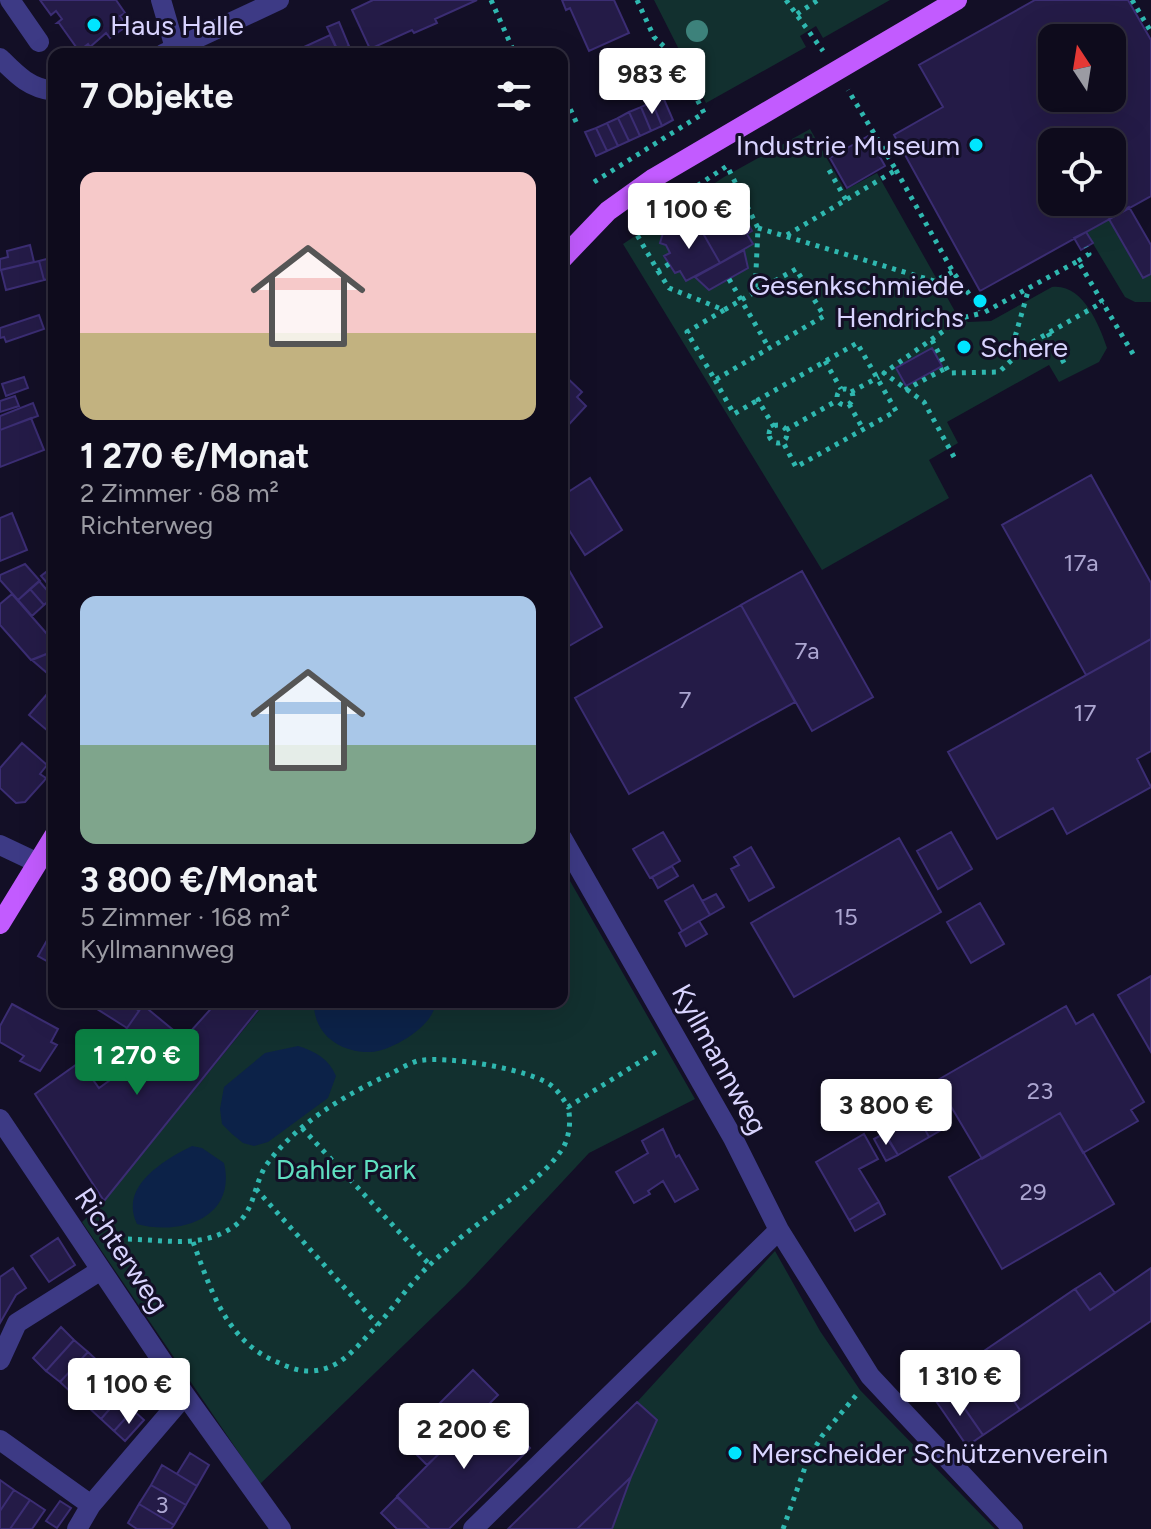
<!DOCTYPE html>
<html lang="de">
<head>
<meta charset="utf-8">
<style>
	body { margin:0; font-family:Figtree,sans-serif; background:#171425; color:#f1f3f6; height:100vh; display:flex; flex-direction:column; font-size:30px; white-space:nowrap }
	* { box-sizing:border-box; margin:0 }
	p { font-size:26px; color:#9b9ba3 }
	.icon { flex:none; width:44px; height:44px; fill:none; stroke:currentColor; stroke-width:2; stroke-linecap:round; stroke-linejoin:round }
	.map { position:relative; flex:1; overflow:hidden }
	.sheet { position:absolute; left:48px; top:48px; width:520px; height:960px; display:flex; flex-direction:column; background:#0e0b1c; border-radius:16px; box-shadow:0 8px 32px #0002,0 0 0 2px #2e2b3b }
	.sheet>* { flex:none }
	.needle { width:52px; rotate:348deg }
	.controls { position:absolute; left:1038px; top:24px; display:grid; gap:16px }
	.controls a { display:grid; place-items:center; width:88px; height:88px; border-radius:16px; background:#0e0b1c; box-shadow:0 8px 32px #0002,0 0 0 2px #2e2b3b; font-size:40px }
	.price { position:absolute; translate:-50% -68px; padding:0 18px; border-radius:8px; background:#fff; color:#222; font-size:26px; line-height:52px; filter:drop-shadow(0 2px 4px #0008) }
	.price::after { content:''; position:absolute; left:50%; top:48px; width:24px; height:18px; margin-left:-12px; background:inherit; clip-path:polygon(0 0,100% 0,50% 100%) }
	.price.active { background:#0b8043; color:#fff }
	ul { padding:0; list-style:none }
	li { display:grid; align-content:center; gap:16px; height:424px; padding:0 32px }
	li span { display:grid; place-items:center; height:248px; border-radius:16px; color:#555 }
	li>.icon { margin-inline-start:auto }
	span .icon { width:144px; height:144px; fill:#fffc; stroke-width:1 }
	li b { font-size:34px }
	h2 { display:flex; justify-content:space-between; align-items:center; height:96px; padding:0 32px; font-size:34px }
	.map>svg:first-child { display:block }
	.green { fill:#12302f }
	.water { fill:#0c2248 }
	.building { fill:#241b47; stroke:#3b2d73; stroke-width:2; fill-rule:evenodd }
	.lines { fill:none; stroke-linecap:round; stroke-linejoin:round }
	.path { stroke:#2fb8b0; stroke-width:5; stroke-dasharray:4 6; stroke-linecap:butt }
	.minor { stroke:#3d3a85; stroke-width:20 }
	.major { stroke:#c25bff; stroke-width:20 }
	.tree { fill:#3d827b }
	.poi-dot { fill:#00e5ff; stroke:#130f26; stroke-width:3 }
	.labels { text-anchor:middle; stroke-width:6; stroke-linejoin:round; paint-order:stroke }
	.number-label { font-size:24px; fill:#aca6d1 }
	.poi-label { font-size:28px; fill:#d9d4ff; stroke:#130f26; text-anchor:start }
	.street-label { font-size:28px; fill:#d9d4ff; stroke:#130f26 }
	.park-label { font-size:28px; fill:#5fe0c0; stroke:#130f26 }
</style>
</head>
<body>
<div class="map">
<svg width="1151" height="1529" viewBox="0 0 1151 1529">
	<rect width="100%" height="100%" fill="#130f26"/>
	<path class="green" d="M654,0H890L823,38L816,26L800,36L806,47L706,103Z
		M810,129L845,190L877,173L957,315L968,322L991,321L1052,287C1082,283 1099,324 1107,348L1099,362L1059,382L1049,365L947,422L958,443L929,460L949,498L822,570L623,244L724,177Z
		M1109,219L1142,278L1151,274V302H1135L1125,297L1086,232Z
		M562,867L695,1099L589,1153L465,1286L260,1484L82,1222L104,1201L266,1002H562Z
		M775,1251L820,1331L860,1390L995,1529H612L631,1477L657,1421L637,1402Z"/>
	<path class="water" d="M314,1002H435C436,1025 392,1051 371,1052C340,1053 313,1034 314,1002Z
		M298,1046C315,1051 329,1059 336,1076L328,1098L268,1142L254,1146L243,1143L232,1134L222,1124L220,1109L224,1087L265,1053Z
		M192,1146L202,1148L224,1163C237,1218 180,1236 137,1224C119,1187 162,1161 192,1146Z"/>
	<path class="building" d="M40,0H116L125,13L120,16L127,26L110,38L106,33L90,47L88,44L79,51L59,23H57L62,19L56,11L51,15Z
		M373,0H477L435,19L437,23L414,33L412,30L370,49L352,10Z
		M562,0H614L629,33L589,51L570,8L566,10Z
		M1035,0H1128L1151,40V196L980,291L894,135L943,107L919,65ZM1052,38H1112V98H1052ZM1052,142H1112V202H1052Z
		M339,22L349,46L338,51L327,27Z
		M330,35L339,54H308L304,47Z
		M676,65L681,76L658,86L653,75Z
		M681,76L686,87L663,97L658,86Z
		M663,97L673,120L662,126L652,102Z
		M652,102L662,126L651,131L641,107Z
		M641,107L651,131L640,136L629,112Z
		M629,112L640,136L629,141L618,118Z
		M618,118L629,141L618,146L607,123Z
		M607,123L618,146L607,151L596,128Z
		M596,128L607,151L596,156L585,132Z
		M868,136L885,166L847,188L830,158Z
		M723,199L734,203L732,208L737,215L742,212L752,231L747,234L753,244L720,263L696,221L722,205Z
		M1129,207L1151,245V274L1143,278L1109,219Z
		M696,221L720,263L686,281L680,271L675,273L664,256L670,253L666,245L660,243L663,233L668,234Z
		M1086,232L1093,243L1081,250L1074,238Z
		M30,245L34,262L0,270V259L8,257L7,251Z
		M744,250L748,268L709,290L695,277Z
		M54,257V278L44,280L39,261Z
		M39,261L44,280L6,290L1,270Z
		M39,315L44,329L6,342L4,337L0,338V328Z
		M932,348L942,366L906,386L896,368Z
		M562,373L582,392L577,397L586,406L562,432Z
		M24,377L28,388L6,396L2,384Z
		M15,396L19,406L0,412V401Z
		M33,403L38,416L0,430V416Z
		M31,418L44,450L0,467V430Z
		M1091,475L1151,583V639L1086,675L1002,525Z
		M590,478L622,530L585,555L562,519V496Z
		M12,513L27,550L0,561V518Z
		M562,558L602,627L562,650Z
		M54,559V591L41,576L51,568L48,564Z
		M25,564L40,581L18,600L0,580V575Z
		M802,571L873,697L812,731L741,605Z
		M39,581L53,597L44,605L30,589Z
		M30,589L44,605L32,616L18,600Z
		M12,594L54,642V651L31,660L0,625V604Z
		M741,605L795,702L629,794L575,698Z
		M1151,639V751L1137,759L1151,787L1067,834L1053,808L997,839L948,752Z
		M54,651V679L32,660Z
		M54,686V736L29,715Z
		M22,743L47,765L40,774L46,778L44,781L25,802L16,803L0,788V768Z
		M663,832L680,861L650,878L633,849Z
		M951,832L972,869L938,889L917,851Z
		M899,838L941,912L794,997L751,923Z
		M751,847L774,887L749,901L731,869L739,865L734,857Z
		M672,866L678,876L658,888L652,877Z
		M693,885L710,915L682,931L665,901Z
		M716,894L724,907L710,915L702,901Z
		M980,903L1004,944L971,963L947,922Z
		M699,921L707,934L686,946L679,933Z
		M54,928V965L38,956Z
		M1151,976V1052L1118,995Z
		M86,1002H128L139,1011L127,1028Z
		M217,1002H256L261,1006L104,1201L35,1094L80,1062L99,1088L124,1070L147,1049L164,1061Z
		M12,1004L58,1029L51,1042L57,1045L40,1071L20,1061L24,1056L0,1042V1026Z
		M143,1005L178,1034L159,1057L125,1031Z
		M1066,1006L1076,1024L1093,1014L1144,1102L1131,1110L1138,1121L1083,1153L1060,1113L982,1159L936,1081Z
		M938,1105L950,1125L929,1137L918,1116Z
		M1060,1113L1114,1204L1002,1269L949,1177Z
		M918,1116L929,1137L898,1155L885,1135Z
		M663,1129L676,1157L679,1155L698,1189L675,1202L663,1181L648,1191L650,1194L634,1203L616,1172L648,1153L642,1141Z
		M885,1133L898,1155L886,1161L874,1139Z
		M864,1134L878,1159L859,1169L879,1202L849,1220L816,1162Z
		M879,1202L885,1214L855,1231L849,1220Z
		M58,1238L75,1265L49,1282L31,1256Z
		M13,1268L26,1288L16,1295L0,1323V1277Z
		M1151,1268V1321L1020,1410L981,1353L1075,1289L1090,1310Z
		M1100,1273L1115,1293L1090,1310L1075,1289Z
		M61,1327L74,1340L46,1371L33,1358Z
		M74,1340L88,1352L60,1382L46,1371Z
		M88,1352L101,1364L74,1395L60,1382Z
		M981,1353L1020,1410L983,1435L944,1379Z
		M101,1364L115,1376L87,1406L74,1395Z
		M473,1370L498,1395L440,1453L415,1428Z
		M115,1376L128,1388L101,1419L87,1406Z
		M128,1388L142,1400L114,1431L101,1419Z
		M952,1390L983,1435L967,1446L936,1401Z
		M637,1402L657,1420L631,1477L577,1529H508Z
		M487,1405L530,1448L449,1529H430L397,1496Z
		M133,1410L144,1420L125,1441L114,1431Z
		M427,1439L440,1453L427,1465L414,1452Z
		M190,1453L209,1465L197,1486L177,1474Z
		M162,1465L197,1486L186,1505L151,1485Z
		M631,1477L612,1529H577Z
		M0,1480L14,1490L0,1511Z
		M151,1485L186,1505L174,1525L139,1504Z
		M14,1490L30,1500L10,1529H0V1511Z
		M397,1497L430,1529H397L381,1513Z
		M30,1500L45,1510L32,1529H10Z
		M60,1501L71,1508L57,1528L46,1521Z
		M139,1504L174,1525L171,1529H137L128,1523Z"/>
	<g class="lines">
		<path class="path" d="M491,0L515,54
			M637,0L654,37L676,58L646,73L652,86
			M786,0L823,51
			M1132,0L1151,32
			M797,14L818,0
			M562,91L578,126
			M562,138L569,131
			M829,170L846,200
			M896,170L953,272L983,313L1078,261L1133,354
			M594,182L704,113L676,58
			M758,228L934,281L953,272
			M787,235L896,170L848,90
			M1078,261L1089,254L1086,247
			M669,264L658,271L633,228L727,166
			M658,271L669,288L724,310L755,292L758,228L727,166
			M729,279L769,348
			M724,310L687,332L715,380L824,316L796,269L755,292
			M1048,333L1064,363
			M932,340L949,373L999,372L1015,357V337L1029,288
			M1015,352L1103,302
			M825,361L841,389
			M715,380L734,414L758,400
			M837 397a8 8 0 1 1 16 0a8 8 0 1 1-16 0Z
			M905,390L946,368
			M851,392L879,377
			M849,404L863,429
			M769 434a9 9 0 1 1 18 0a9 9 0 1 1-18 0Z
			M774,427L758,400L857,343L896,411L796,467L783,442
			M786,430L838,400
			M954,457L924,402L884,373L962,318L982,313
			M302,1128L430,1265
			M256,1189L378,1325
			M108,1240C150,1235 195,1253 233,1227C256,1211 253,1184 267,1164C297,1123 345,1095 390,1074C398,1070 408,1064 417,1061C445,1055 533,1069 553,1087C559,1092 564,1100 568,1107L659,1050
			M193,1242C211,1290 226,1341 277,1362C288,1367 300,1372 312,1371C339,1369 354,1350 371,1332C385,1318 397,1301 410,1286C423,1270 438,1257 453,1244C485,1216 541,1182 563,1148C570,1135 571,1120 568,1107
			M783,1529L808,1459L822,1436L858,1393"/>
		<path class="minor" d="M10,0L39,42
			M161,0L175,48
			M163,54L279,0
			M0,58C17,75 29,88 54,91
			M562,838L733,1138L779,1230L870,1376L1013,1529
			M0,845L36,862
			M0,1119L185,1395L281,1529
			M0,1360L17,1323L101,1270
			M0,1440L91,1505
			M77,1529L91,1505L185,1395
			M473,1529L779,1230"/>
		<path class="major" d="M562,259L608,211L654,178L957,0
			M0,924L54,836"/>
	</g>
	<circle class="tree" cx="697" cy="31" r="11"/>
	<g class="poi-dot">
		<circle cx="94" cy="25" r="8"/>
		<circle cx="976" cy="145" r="8"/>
		<circle cx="980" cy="301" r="8"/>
		<circle cx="964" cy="347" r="8"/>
		<circle cx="735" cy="1453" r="8"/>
	</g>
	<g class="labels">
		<g class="number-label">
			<text x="1081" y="571">17a</text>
			<text x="807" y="659">7a</text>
			<text x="685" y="708">7</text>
			<text x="1085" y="721">17</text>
			<text x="846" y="925">15</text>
			<text x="1040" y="1099">23</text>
			<text x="1033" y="1200">29</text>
			<text x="162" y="1513">3</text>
		</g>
		<g class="poi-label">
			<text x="110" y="35">Haus Halle</text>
			<text x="960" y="155" text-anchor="end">Industrie Museum</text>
			<text x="964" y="295" text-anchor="end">Gesenkschmiede<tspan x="964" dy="32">Hendrichs</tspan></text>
			<text x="980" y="357">Schere</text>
			<text x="751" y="1463">Merscheider Schützenverein</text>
		</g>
		<g class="street-label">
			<text transform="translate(720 1059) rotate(61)" y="10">Kyllmannweg</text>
			<text transform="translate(122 1250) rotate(56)" y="10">Richterweg</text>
		</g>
		<g class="park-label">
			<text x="346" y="1179">Dahler Park</text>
		</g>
	</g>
</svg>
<div class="controls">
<a><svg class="needle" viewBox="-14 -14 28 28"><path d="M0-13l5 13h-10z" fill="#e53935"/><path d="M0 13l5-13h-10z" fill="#9b9ba3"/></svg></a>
<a><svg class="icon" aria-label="locate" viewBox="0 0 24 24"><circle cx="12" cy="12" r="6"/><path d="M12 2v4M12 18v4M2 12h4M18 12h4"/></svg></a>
</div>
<b class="price" style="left:652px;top:116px">983 €</b>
<b class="price" style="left:689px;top:251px">1 100 €</b>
<b class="price active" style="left:137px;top:1097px">1 270 €</b>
<b class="price" style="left:886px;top:1147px">3 800 €</b>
<b class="price" style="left:960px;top:1418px">1 310 €</b>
<b class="price" style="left:129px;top:1426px">1 100 €</b>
<b class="price" style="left:464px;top:1471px">2 200 €</b>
<section class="sheet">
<h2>7 Objekte<svg class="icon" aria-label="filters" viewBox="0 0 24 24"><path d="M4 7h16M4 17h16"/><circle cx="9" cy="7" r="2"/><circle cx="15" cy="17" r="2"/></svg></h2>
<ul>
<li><span style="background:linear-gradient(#f6c9c9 65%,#c2b280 0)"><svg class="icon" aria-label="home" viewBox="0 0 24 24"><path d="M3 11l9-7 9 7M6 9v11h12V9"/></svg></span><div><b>1 270 €/Monat</b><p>2 Zimmer · 68 m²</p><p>Richterweg</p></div></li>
<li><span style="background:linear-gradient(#a9c7e8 60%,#7fa58c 0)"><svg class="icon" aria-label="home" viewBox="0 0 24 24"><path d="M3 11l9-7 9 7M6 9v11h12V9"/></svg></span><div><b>3 800 €/Monat</b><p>5 Zimmer · 168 m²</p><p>Kyllmannweg</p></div></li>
</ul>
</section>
</div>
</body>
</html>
